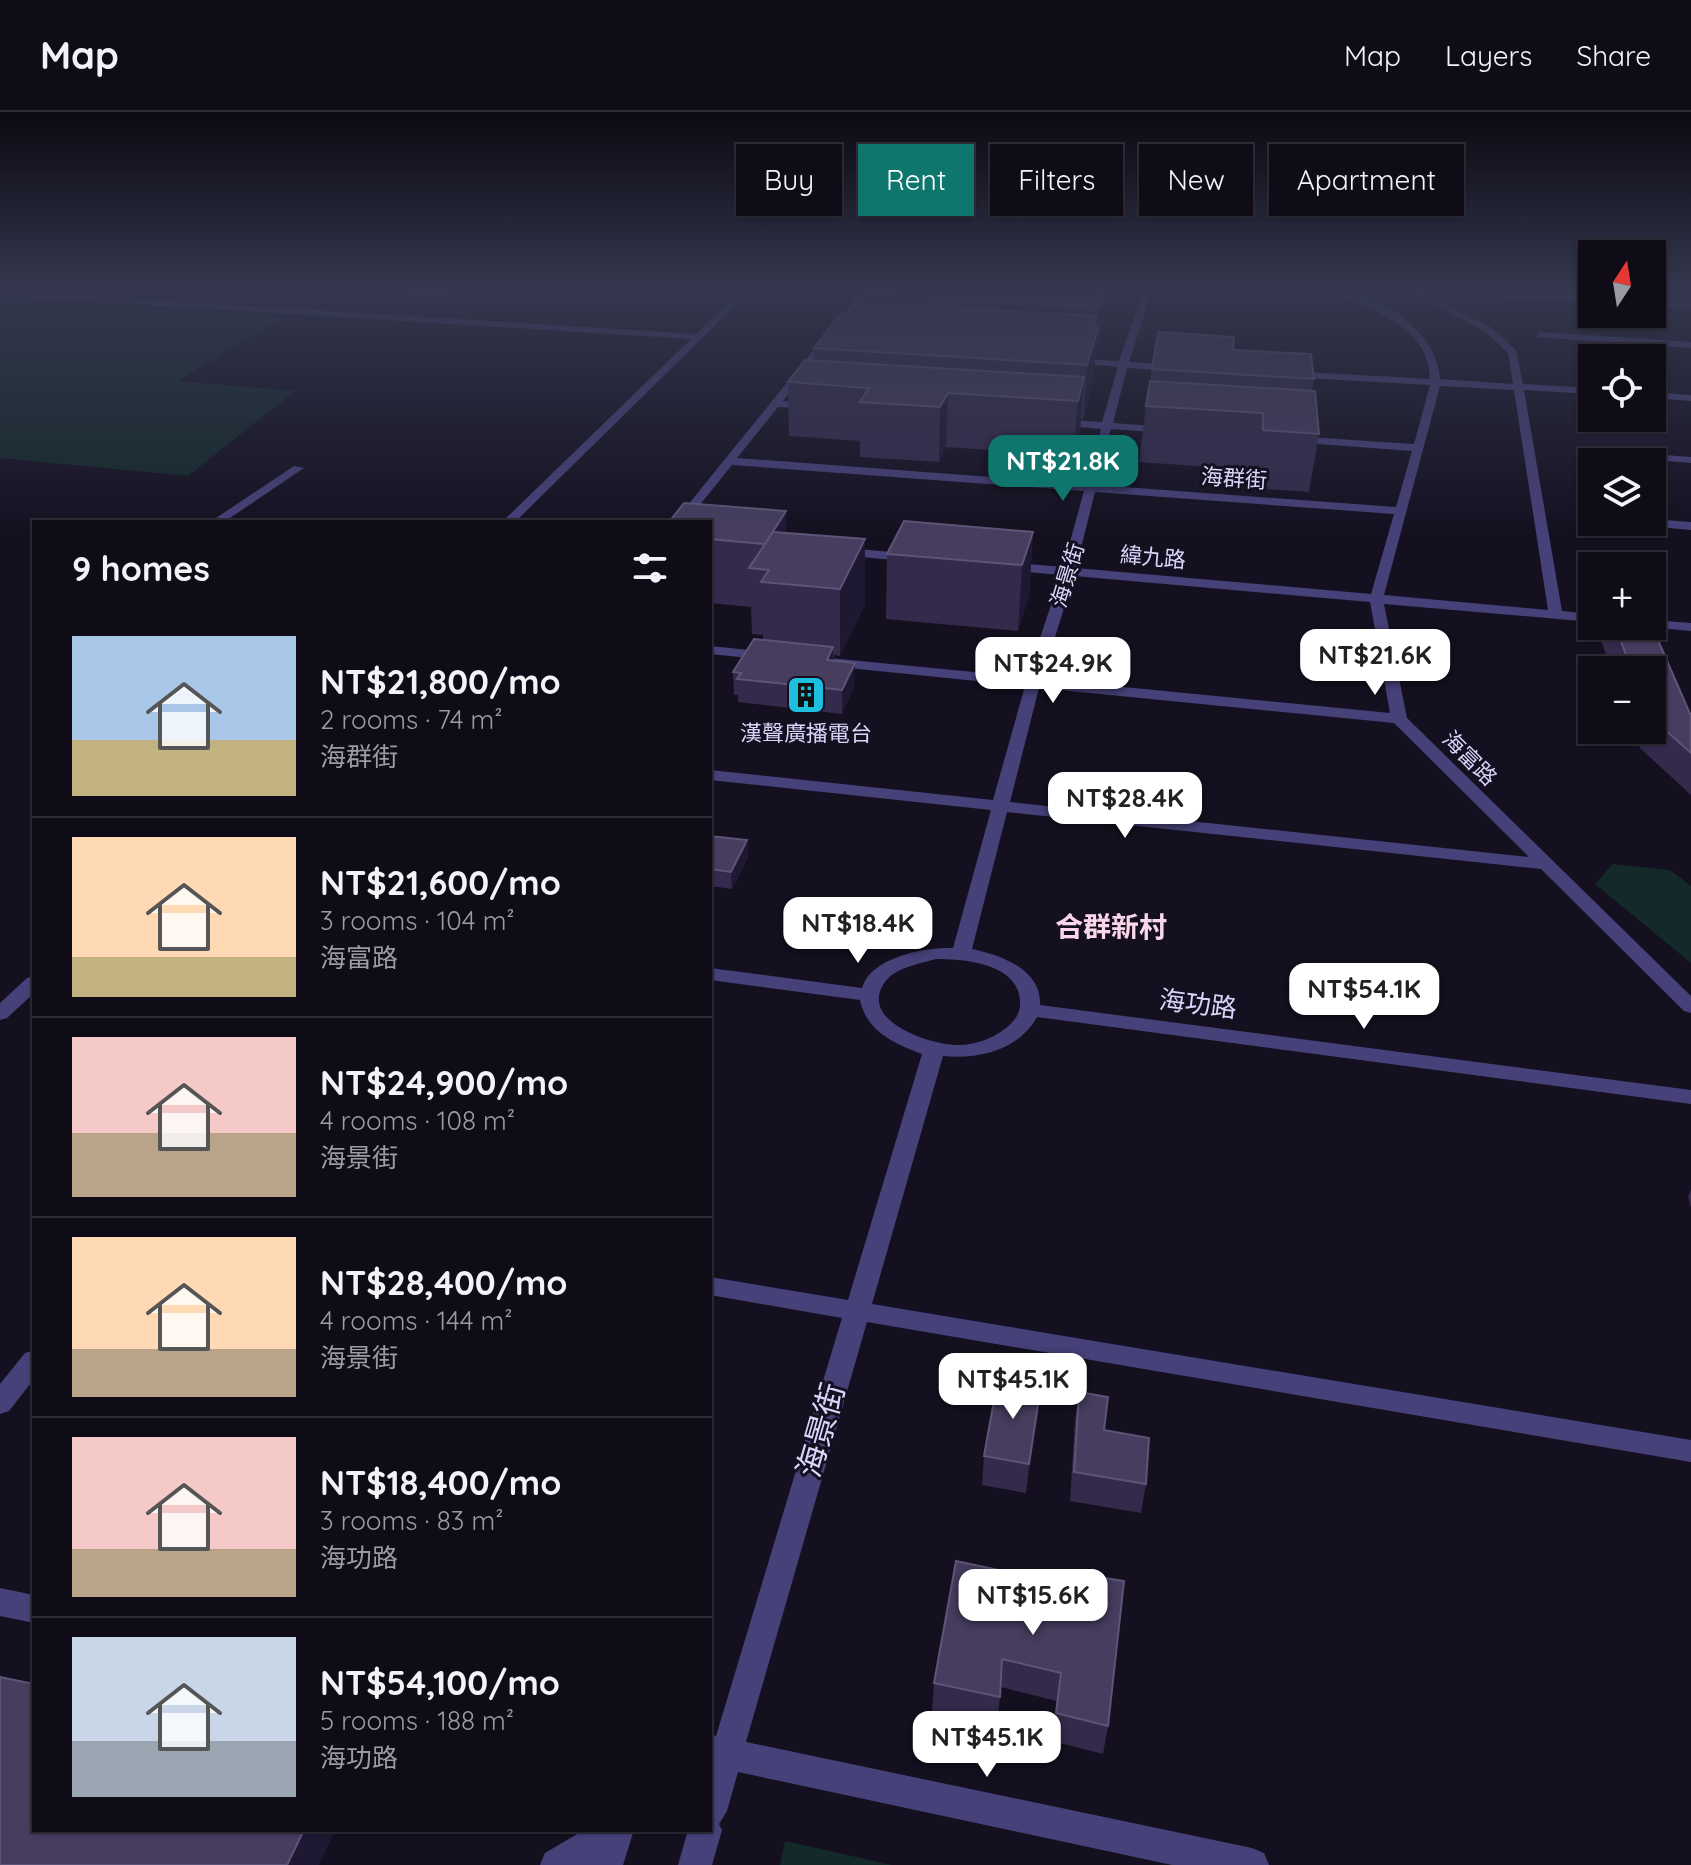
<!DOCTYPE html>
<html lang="en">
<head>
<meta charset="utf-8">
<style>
	body { margin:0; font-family:Quicksand,"Noto Sans TC",sans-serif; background:#1d1a25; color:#f1f3f6; height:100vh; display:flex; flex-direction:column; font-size:30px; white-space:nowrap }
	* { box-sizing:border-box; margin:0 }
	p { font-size:26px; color:#9b9ba2 }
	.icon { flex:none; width:44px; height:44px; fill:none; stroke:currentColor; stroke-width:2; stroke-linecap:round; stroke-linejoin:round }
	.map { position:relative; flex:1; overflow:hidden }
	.panel { position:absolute; left:32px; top:408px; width:680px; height:1312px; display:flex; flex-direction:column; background:#0f0c18; border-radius:0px; box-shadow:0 2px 6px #0004,0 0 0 2px #2f2c37 }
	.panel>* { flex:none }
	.banner { position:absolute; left:736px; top:32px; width:760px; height:72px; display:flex; gap:16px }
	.needle { width:52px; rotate:12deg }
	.controls { position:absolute; left:1578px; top:128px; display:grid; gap:16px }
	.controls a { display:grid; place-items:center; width:88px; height:88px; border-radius:0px; background:#0f0c18; box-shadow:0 2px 6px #0004,0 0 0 2px #2f2c37; font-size:40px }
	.price { position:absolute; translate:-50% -68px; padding:0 18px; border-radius:16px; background:#fff; color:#222; font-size:26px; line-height:52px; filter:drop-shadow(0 2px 4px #0008) }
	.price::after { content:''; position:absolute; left:50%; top:48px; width:24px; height:18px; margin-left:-12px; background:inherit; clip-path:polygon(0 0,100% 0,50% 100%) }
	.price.active { background:#0f766e; color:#fff }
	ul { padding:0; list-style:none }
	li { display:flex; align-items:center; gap:24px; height:200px; padding:0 40px }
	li+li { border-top:2px solid #2f2c37 }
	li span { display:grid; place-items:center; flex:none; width:224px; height:160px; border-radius:0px; color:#555 }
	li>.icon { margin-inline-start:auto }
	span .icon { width:96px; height:96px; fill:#fffc; stroke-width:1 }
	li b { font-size:34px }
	h2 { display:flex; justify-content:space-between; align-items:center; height:96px; padding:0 40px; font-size:34px }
	.tag { padding:0 28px; border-radius:0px; background:#0f0c18; box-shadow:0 2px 6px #0004,0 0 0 2px #2f2c37; font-size:28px; line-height:72px }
	.tag.active { background:#0f766e; color:#fff }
	header { display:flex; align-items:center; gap:48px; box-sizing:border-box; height:112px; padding:0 40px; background:#0f0c18; border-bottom:2px solid #2f2c37 }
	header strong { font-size:38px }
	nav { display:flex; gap:44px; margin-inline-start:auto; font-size:28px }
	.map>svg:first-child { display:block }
	.green { fill:#142929 }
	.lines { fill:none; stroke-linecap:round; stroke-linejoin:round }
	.street { fill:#464179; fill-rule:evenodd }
	.wall { fill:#342b4c }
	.shaded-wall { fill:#1f1833 }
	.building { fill:#463d5f; stroke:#5d5577; stroke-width:2 }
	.labels { text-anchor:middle; stroke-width:6; stroke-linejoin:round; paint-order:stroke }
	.far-street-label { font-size:22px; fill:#dbd4fa; stroke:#141020 }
	.far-poi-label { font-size:22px; fill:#dbd4fa; stroke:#141020 }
	.street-label { font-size:26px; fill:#dbd4fa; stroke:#141020 }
	.neighbourhood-label { font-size:28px; font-weight:bold; fill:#fad6eb; stroke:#141020 }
	.near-street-label { font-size:32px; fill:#dbd4fa; stroke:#141020 }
</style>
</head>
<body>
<header>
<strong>Map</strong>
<nav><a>Map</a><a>Layers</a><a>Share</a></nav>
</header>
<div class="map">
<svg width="1691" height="1753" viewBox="0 0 1691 1753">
	<rect width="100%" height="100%" fill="#141020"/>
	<path class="green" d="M0,188L284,205L178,269L295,279L188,364L0,346Z
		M1613,752L1670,758L1691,774V851L1595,772Z
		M785,1729L892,1753H780Z"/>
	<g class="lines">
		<path class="street" d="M333,177H551L422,185Z
			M743,177H752L515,410H502L691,227L0,184V178L696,222Z
			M863,177H872L783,289L816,292L820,293V297L778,295L737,346L1086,372L1101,317L1055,313L1050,310L1055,307L1102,310L1118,255L1062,249L1067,246L1119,249L1144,177H1152L1129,250L1179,253L1184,256L1179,259L1127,256L1113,311L1167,315L1172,318L1167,321L1111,317L1097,373L1396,395L1412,339L1291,330L1285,327L1291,324L1414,332L1430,273L1287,265L1282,262L1287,259L1430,267C1429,210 1368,200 1331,177C1376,177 1438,219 1440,267L1513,272L1508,241L1486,220L1405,177L1592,184V190L1423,181L1492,216L1516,238L1523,272L1592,276V282L1524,278L1562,499L1592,502V510L1384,492L1407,606L1691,884V901L1684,899L1541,757L1007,700L972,837C1000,843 1042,857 1040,893L1691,978V992L1037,905C1019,938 978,948 943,944L872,1192L1691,1328V1350L867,1210L746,1630L1252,1736L1264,1741L1269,1753H1172L738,1660L727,1699L719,1712L722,1718L712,1753H678L688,1718H710V1622L716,1624L842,1206L710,1183V1165L848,1188L922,942C895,932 866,919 860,888L710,868V856L862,876C871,845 925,835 953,836L991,698L710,668V658L993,688L1025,574L829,554L822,550L829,546L1027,565L1061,463L1005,458L998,454L1005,450L1063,455L1084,379L732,353L686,410H674ZM1440,274L1514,278L1548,498L1384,483ZM1095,380L1394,402L1371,482L1076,456ZM1074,464L1370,490L1390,601L1042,567ZM1039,576L1394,611L1529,745L1010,690ZM936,847C964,847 1019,851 1020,890C1021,903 1012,912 1002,919C991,927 975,932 962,933C936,935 860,911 883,873C892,856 919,852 936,847Z
			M1652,188L1691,190V196L1652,194Z
			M1539,220L1691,230V236L1536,225Z
			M1652,280L1691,283V289L1652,286Z
			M1586,337L1691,345V351L1582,342L1580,340Z
			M294,354L304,356L224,410H210Z
			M1652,407L1691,410V418L1648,414L1642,410H1652Z
			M837,435L913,442L920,446L913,450L832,442V436Z
			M1652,508L1691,511V519L1647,515L1652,514Z
			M710,534L770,540L777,544L770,548L710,542Z
			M34,864V881L7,906L0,908V891L27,866Z
			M34,1238V1267L9,1299L0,1302V1272L25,1241Z
			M0,1476L34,1483V1511L0,1504Z
			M584,1718H634L623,1753H540L545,1741Z"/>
	</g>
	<path class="wall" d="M1112,177L1096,238L1093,267L1083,307H1081L1080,319L1073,344L946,335L939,350L860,345V329L789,324L788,270L814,248V236L848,201L863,191V183Z
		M1233,238L1314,267L1312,279L1319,322L1309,380L1254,376V358L1139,350L1146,294L1152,257Z
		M710,410L787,421L865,427V492L840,544L834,543V549L854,574L842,602L738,590V583H734L733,560L763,528V523L752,522L751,495L710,491Z
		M1033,420L1029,483L1018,519L886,507L887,442Z
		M1604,514H1652L1691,604V683L1640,636L1633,618H1652V558H1612L1600,526Z
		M710,724L747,728L748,745L732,777L710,774Z
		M1691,1077V1096L1688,1085Z
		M1079,1280L1104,1318L1146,1372L1141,1401L1070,1389L1075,1309Z
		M1037,1302L1026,1381L982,1373L984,1344Z
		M1068,1460L1108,1614L1103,1642L1052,1629L1057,1589L1001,1575L997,1613L932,1599L934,1571L1013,1461L1011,1479L1064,1490Z"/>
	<path class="shaded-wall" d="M1104,177H1112L1096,238L1093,267L1083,307L1087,253L1093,215L1096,204L1093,231L1096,220L1099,196Z
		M1084,265L1080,319L1073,344L1078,289Z
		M948,281L946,335L939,350L940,295Z
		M786,399L788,461L765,432Z
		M1033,420L1029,483L1018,519L1022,453Z
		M865,427V492L840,544V477Z
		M833,535L834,558L827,548Z
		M855,551L854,574L842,602V578Z
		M747,728L748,745L732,777L731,760Z
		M1041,1273L1037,1302L1026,1381L1029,1352Z
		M304,1718H335L319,1753H287Z"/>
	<path class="building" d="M868,177H1104L1099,196L863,183Z
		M856,191L1096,204L1093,215L1098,216L1087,253L814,236L841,201H848Z
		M1158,220L1234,225L1233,238L1311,242L1314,267L1152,257Z
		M805,248L1084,265L1078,289L948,281L940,295L860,290L869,276L788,270Z
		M1150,269L1315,279L1319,322L1263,318V301L1146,294Z
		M684,391L786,399L765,432L710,427V410H669Z
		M904,409L1033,420L1022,453L887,442Z
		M773,420L865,427L840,477L761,470L769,458L749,456Z
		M1615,514H1652L1691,604V641L1652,606V558H1632Z
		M754,527L833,535L827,548L855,551L842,578L737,567L741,561L733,560Z
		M710,724L747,728L731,760L710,757Z
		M998,1266L1041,1273L1029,1352L984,1344Z
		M1079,1280L1108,1285L1104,1318L1149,1326L1146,1372L1074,1360Z
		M956,1449L1013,1461L1010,1479L1066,1490L1068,1460L1124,1469L1108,1614L1056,1601L1061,1561L1002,1547L1000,1585L934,1571Z
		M0,1565L34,1572V1718H304L287,1753H0Z"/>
	<linearGradient id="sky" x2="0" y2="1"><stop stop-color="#0b0912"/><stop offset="0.42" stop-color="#34374e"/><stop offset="1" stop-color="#34374e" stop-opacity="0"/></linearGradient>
	<rect width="1691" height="422" fill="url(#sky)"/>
	<defs>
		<g id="building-square" transform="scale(2)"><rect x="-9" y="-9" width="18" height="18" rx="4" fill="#1cbfde" stroke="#141020"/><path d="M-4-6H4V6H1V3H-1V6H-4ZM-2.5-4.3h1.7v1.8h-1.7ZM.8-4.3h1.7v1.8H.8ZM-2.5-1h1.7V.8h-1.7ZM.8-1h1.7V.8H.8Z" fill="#111"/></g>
	</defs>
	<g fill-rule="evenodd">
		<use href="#building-square" x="806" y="583"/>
	</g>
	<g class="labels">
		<g class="far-street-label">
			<text transform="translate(1234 366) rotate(4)" y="8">海群街</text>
			<text transform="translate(1153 445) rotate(5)" y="8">緯九路</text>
			<text transform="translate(1067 463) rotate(-73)" y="8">海景街</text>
			<text transform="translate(1470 646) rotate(45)" y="8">海富路</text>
		</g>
		<g class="far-poi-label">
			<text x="806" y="629">漢聲廣播電台</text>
		</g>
		<g class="street-label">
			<text transform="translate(1198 892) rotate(7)" y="9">海功路</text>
		</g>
		<g class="neighbourhood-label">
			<text x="1111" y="825">合群新村</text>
		</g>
		<g class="near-street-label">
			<text transform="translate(821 1318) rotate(-74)" y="11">海景街</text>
		</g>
	</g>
</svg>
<div class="controls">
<a><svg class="needle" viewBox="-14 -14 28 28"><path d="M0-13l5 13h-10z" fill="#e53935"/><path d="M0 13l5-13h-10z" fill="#9b9ba2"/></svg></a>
<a><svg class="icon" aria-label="locate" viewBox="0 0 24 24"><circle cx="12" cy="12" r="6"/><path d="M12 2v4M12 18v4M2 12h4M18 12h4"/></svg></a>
<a><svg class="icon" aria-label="layers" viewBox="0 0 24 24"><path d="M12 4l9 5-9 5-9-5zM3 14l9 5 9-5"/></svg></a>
<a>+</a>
<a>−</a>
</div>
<b class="price active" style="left:1063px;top:391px">NT$21.8K</b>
<b class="price" style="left:1375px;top:585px">NT$21.6K</b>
<b class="price" style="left:1053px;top:593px">NT$24.9K</b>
<b class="price" style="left:1125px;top:728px">NT$28.4K</b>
<b class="price" style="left:858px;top:853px">NT$18.4K</b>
<b class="price" style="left:1364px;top:919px">NT$54.1K</b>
<b class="price" style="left:1013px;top:1309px">NT$45.1K</b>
<b class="price" style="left:1033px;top:1525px">NT$15.6K</b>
<b class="price" style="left:987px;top:1667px">NT$45.1K</b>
<div class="banner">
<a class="tag">Buy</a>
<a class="tag active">Rent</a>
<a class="tag">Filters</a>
<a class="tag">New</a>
<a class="tag">Apartment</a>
</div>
<section class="panel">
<h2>9 homes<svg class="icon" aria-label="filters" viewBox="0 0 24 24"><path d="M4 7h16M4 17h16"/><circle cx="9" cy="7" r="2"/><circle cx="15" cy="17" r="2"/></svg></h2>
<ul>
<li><span style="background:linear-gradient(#a9c7e8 65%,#c2b280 0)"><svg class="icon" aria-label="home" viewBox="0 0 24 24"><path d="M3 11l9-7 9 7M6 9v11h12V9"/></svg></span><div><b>NT$21,800/mo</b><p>2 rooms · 74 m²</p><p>海群街</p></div></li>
<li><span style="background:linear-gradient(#ffd9b3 75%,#c2b280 0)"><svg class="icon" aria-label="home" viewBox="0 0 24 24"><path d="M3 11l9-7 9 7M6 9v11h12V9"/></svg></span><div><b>NT$21,600/mo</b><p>3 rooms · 104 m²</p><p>海富路</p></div></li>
<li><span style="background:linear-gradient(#f6c9c9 60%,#b9a48a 0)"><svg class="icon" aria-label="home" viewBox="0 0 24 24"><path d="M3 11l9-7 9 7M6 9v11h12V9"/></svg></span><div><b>NT$24,900/mo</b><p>4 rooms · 108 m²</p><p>海景街</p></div></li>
<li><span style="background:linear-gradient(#ffd9b3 70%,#b9a48a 0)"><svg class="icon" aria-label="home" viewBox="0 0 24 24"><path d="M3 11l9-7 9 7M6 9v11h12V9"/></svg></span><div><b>NT$28,400/mo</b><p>4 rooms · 144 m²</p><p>海景街</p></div></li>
<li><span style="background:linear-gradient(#f6c9c9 70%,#b9a48a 0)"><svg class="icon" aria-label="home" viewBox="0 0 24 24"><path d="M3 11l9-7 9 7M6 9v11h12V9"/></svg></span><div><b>NT$18,400/mo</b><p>3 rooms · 83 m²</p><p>海功路</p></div></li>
<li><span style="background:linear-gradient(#c9d6e8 65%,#9aa5b1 0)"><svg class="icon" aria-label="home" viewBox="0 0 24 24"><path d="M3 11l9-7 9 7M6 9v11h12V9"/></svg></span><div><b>NT$54,100/mo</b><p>5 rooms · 188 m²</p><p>海功路</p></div></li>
</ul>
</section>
</div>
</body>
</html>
